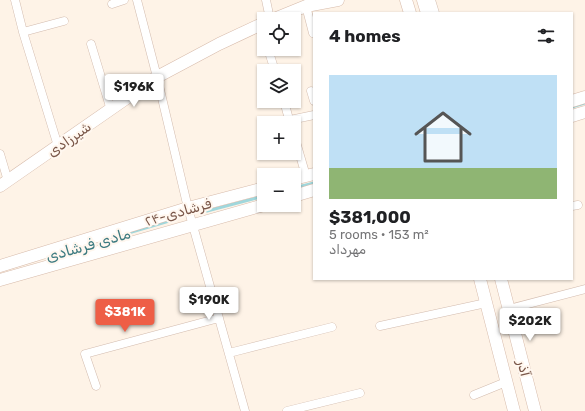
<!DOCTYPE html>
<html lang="en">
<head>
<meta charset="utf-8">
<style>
	body { margin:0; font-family:Rubik,"Noto Sans Arabic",sans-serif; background:#f6f6f6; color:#202124; height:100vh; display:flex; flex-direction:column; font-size:15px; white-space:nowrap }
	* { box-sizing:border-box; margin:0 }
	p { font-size:13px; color:#757577 }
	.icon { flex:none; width:22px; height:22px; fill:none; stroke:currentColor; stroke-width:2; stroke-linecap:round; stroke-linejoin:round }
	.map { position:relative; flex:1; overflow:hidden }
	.details { position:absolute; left:313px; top:12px; width:260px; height:268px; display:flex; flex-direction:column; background:#fff; border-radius:0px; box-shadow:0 1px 3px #0004 }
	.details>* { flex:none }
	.buttons { position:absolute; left:257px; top:12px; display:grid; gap:8px }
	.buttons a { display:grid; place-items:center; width:44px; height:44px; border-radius:0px; background:#fff; box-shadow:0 1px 3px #0004; font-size:20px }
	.price { position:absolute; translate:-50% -34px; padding:0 9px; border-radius:4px; background:#fff; color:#222; font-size:13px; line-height:26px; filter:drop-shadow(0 1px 2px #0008) }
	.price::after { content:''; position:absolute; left:50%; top:24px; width:12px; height:9px; margin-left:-6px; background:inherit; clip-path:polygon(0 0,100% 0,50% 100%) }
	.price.on { background:#ee5e46; color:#fff }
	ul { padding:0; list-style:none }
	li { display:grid; align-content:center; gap:8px; height:212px; padding:0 16px }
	li span { display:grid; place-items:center; height:124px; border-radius:0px; color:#555 }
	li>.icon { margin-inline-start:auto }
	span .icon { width:72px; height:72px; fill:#fffc; stroke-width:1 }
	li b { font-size:17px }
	h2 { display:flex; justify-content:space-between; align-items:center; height:48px; padding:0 16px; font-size:17px }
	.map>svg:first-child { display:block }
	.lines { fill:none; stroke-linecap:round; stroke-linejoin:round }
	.stream { stroke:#a0d7dc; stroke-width:3 }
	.street-casing { stroke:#d3bcaf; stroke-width:9 }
	.secondary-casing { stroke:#d7bbab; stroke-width:13 }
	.street { stroke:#fff; stroke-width:8 }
	.secondary { stroke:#fff; stroke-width:12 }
	.labels { text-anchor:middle; stroke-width:4; stroke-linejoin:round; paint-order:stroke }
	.street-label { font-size:14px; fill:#7a5749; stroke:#fff7ef }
	.water-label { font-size:15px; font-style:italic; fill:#3c7a80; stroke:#fff7ef }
</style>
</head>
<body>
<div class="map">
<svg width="585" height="411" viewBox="0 0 585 411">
	<rect width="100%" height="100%" fill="#fef3e7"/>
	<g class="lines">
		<path class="stream" d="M572,107L585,103
			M294,188L314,183
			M207,211L264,196
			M101,241L176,219"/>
		<g class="street-casing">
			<path id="street" d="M15,0L23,32L58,146
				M137,0L157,77L188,208L245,411
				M266,0L270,19
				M431,0L435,13
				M112,4L124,0
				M306,6L313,33
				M261,25L264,36
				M23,32L64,21
				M91,44L111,110
				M268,49L275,71
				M311,91L314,101
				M284,101L290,123
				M290,120L314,115
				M294,135L306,176
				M0,154L8,181
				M572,206L578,205
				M509,309L585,289
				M380,326L486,303
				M229,353L332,327
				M96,386L85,354L219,318
				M474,395L506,382
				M287,411L360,393"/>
		</g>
		<g class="secondary-casing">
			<path id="secondary" d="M406,0L410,13
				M423,0L427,13
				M274,19L306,6L338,0
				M572,101L585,97
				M572,116L585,112
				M294,179L314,174
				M0,186L157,77L219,44L264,23
				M294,196L314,190
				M0,266L188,208L264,188
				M480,279L514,411
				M501,279L535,411
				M0,280L264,205"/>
		</g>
		<use href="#street" class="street"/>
		<use href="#secondary" class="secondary"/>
	</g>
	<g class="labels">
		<g class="street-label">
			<text transform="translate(69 139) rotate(-35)" y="5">شیرزادی</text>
			<text transform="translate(178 212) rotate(-16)" y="5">۲۴-فرشادی</text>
			<text transform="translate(524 368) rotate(76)" y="5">آذر</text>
		</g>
		<g class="water-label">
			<text transform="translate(88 245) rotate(-16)" y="5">مادی فرشادی</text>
		</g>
	</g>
</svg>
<div class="buttons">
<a><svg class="icon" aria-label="locate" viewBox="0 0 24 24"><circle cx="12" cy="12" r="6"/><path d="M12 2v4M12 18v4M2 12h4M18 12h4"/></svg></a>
<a><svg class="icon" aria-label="layers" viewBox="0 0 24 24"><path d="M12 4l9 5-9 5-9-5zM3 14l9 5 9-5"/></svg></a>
<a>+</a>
<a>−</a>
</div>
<b class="price" style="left:134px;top:108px">$196K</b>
<b class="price" style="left:209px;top:321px">$190K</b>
<b class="price on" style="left:125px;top:333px">$381K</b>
<b class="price" style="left:530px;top:342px">$202K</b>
<section class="details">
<h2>4 homes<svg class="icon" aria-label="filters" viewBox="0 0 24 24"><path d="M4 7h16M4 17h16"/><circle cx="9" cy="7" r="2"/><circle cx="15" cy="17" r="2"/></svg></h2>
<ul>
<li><span style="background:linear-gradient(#bfe0f5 75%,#8fb573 0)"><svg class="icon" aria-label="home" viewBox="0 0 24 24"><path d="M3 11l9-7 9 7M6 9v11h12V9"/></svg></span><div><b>$381,000</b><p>5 rooms · 153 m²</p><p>مهرداد</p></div></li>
</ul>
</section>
</div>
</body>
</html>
